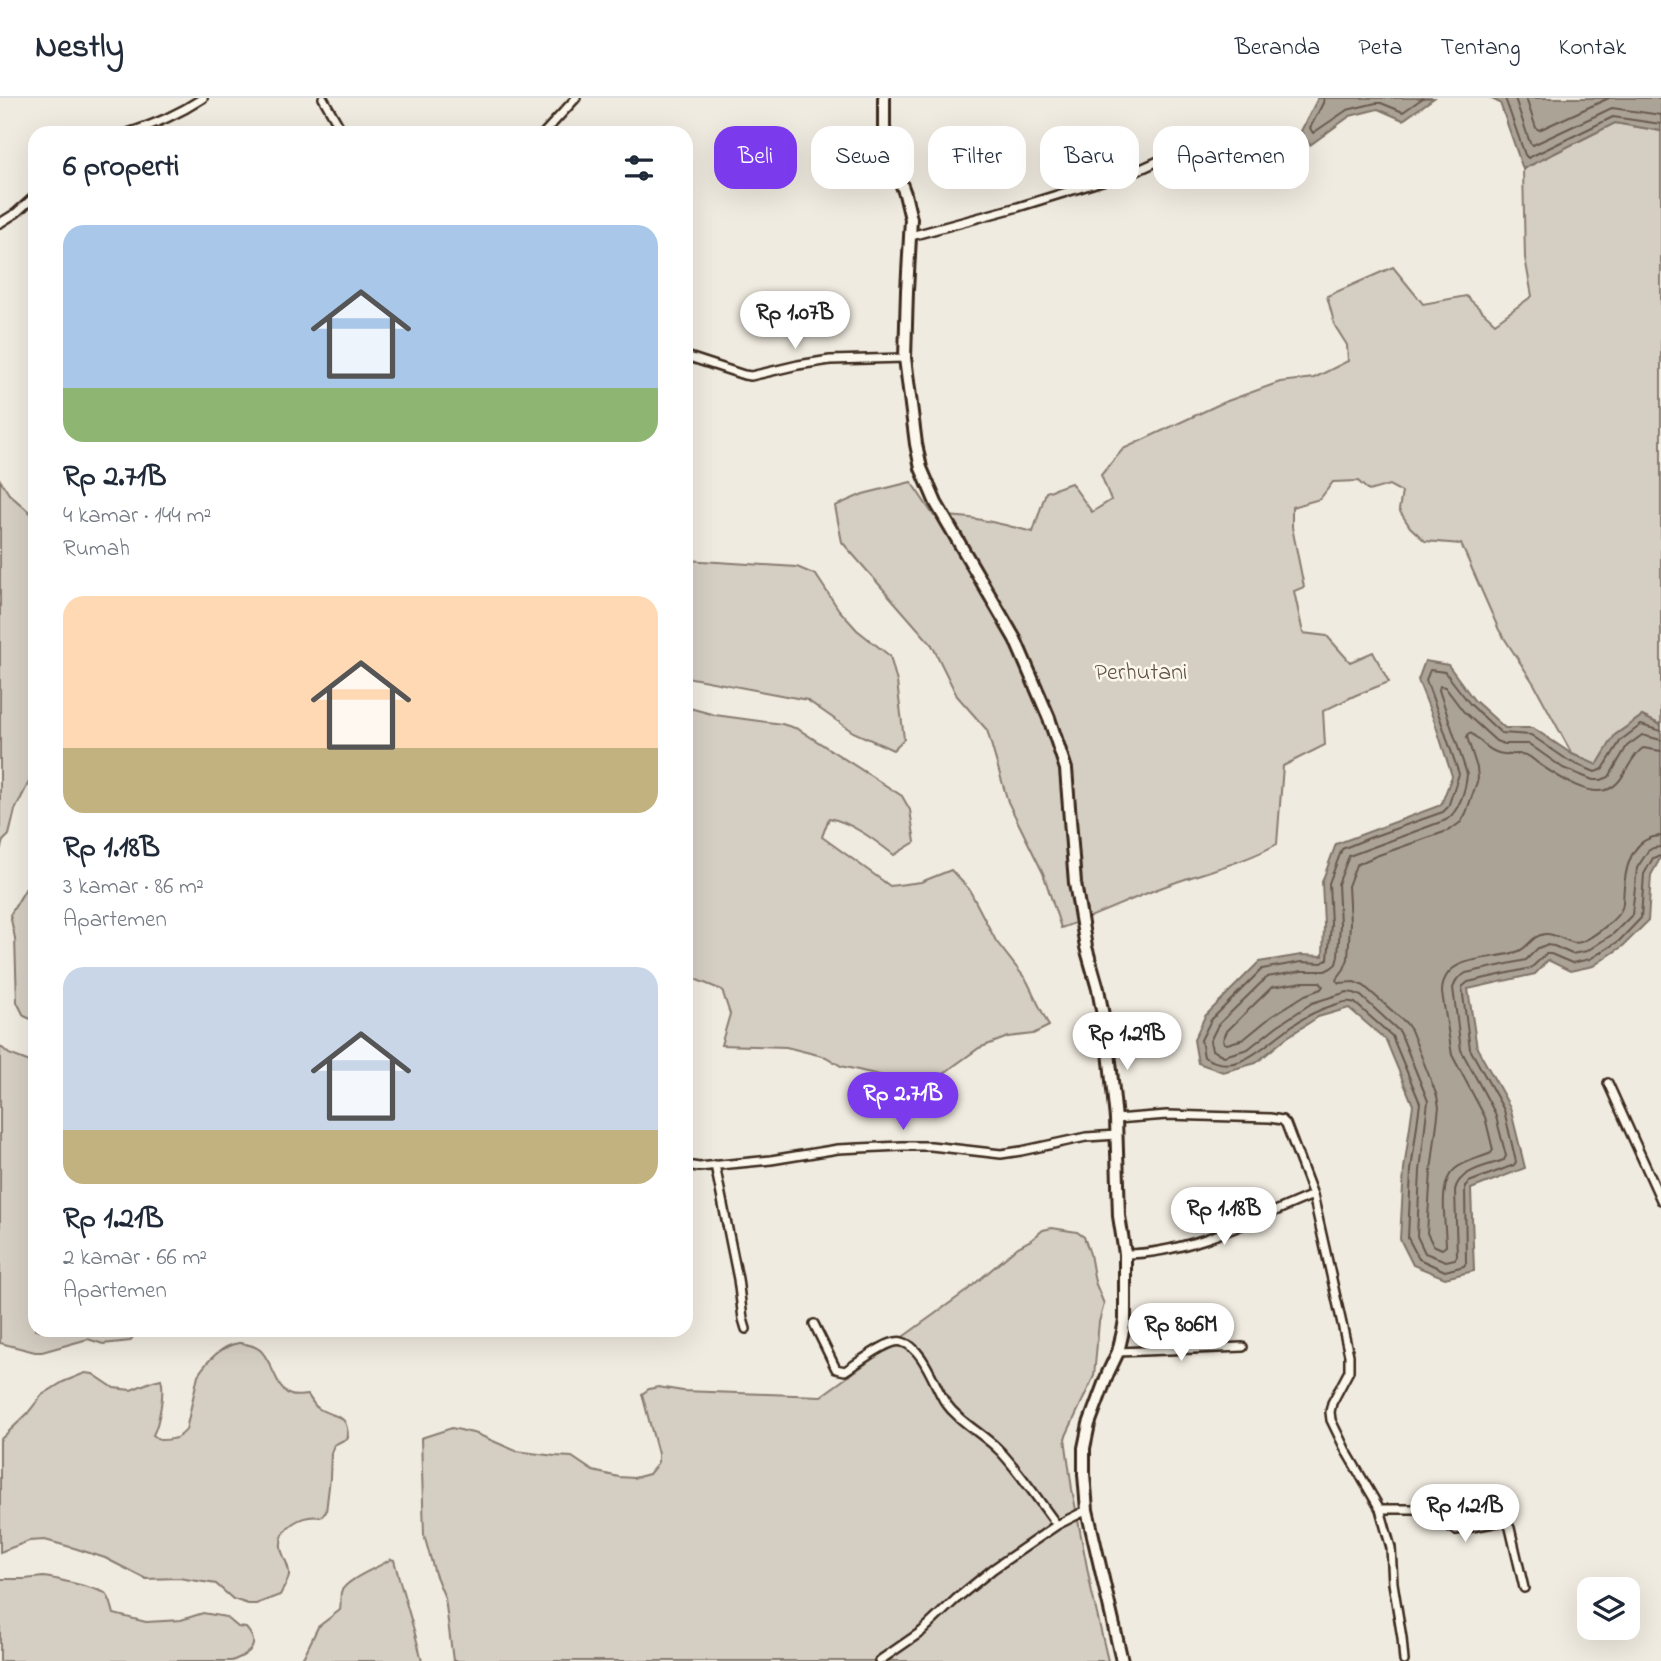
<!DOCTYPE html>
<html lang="id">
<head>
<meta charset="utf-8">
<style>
	body { margin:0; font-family:"Indie Flower",sans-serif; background:#f6f6f7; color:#1f2937; height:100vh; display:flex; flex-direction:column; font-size:26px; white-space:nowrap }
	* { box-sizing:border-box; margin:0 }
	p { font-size:23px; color:#747a83 }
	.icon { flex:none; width:38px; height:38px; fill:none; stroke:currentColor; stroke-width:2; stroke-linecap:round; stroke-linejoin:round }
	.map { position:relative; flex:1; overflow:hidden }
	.sheet { position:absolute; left:28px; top:28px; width:665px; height:1211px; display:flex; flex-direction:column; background:#fff; border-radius:21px; box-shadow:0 7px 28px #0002 }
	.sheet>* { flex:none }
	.top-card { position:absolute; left:714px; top:28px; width:665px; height:63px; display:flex; gap:14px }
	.controls { position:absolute; left:1577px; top:1479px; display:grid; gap:14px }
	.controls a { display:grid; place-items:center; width:63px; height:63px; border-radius:14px; background:#fff; box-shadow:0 7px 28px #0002; font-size:35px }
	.price { position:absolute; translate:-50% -60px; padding:0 16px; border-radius:24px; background:#fff; color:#222; font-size:23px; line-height:46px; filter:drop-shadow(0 2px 4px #0008) }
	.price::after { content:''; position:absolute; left:50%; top:42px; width:21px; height:16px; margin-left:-10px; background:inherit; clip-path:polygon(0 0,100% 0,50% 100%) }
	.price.on { background:#7c3aed; color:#fff }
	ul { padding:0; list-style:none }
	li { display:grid; align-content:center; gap:14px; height:371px; padding:0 35px }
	li span { display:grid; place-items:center; height:217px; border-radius:21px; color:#555 }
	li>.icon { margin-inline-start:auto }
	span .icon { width:126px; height:126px; fill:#fffc; stroke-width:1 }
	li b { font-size:30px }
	h2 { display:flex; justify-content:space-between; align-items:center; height:84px; padding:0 35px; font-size:30px }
	.chip { padding:0 24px; border-radius:21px; background:#fff; box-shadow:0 7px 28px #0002; font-size:24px; line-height:63px }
	.chip.on { background:#7c3aed; color:#fff }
	header { display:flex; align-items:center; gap:42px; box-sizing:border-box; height:98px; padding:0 35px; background:#fff; border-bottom:2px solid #e0e1e3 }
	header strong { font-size:33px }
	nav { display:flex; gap:38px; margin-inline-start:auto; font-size:24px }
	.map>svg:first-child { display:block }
	.green { fill:#d5cec3; stroke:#887c70; stroke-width:2 }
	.water { fill:#aca397; stroke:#7f7367; stroke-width:2 }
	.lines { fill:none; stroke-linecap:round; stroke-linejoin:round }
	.shore { stroke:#685a4e; stroke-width:2 }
	.street-casing { stroke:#3b2a1e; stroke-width:12 }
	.secondary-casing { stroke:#3b2a1e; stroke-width:16 }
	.street { stroke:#fbf7ec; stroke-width:7 }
	.secondary { stroke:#fbf7ec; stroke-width:10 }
	.labels { text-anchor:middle; stroke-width:5; stroke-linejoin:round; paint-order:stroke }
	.park-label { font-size:24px; fill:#625347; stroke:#fbf7ec }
</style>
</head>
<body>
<header>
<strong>Nestly</strong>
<nav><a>Beranda</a><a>Peta</a><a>Tentang</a><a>Kontak</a></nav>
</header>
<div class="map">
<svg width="1661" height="1563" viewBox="0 0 1661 1563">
	<rect width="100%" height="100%" fill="#f0ebe0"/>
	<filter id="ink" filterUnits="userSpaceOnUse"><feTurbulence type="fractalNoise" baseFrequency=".0143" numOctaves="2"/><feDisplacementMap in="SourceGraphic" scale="14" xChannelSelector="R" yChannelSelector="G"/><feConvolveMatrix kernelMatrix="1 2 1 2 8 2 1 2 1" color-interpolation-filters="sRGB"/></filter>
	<g filter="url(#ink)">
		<path class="green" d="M1615,25L1661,33V627L1642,618L1615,637L1598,668L1572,656L1534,586L1499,532L1461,446L1425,443L1410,429L1399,412L1402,394L1389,387L1369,393L1358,383L1333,384L1320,401L1292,409V429L1304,489L1294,493L1303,535L1327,538L1350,564L1373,554L1389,584L1356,597L1323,613L1325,647L1283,668L1277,746C1244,765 1206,773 1171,786C1134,799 1099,817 1061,830L1043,775L1008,704L987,632L957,598L932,547L842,444L835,408L863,396L911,384L934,418C970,417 998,425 1033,434L1046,394L1071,385L1092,414L1111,402L1101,377L1123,351L1222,305L1280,284L1314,280L1348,263L1347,247L1335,228L1327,198L1393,169L1423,206L1466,198L1495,225L1532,198L1525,160L1523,71Z
			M0,382L9,396L35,419V672L15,712L9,737L3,743L0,753Z
			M686,462L797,469L816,477L839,512L857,532L890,558L897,584L904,641L893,652L853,634L807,602L686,579Z
			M686,609L715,617L782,626L798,631L902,698L910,712L915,744L894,757C876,743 851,724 829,720L822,739L890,788L921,784L951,772L969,791L996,843L1027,883L1049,928L1033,936L1008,939L979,950L926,988L841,968L826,959L786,949L721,947L730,916L722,892L692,880L686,871Z
			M35,775V923L24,918L17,904L15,840L10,817Z
			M0,948L9,956L35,966V1232H138L130,1243L103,1246L88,1241L42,1254H35L0,1245Z
			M1052,1130L1077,1134L1084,1139L1090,1156L1095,1184L1104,1206L1099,1224L1094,1278L1065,1340L1072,1391L1092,1495L1108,1563H453L445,1500L435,1476L424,1437L421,1340L452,1330L477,1336L516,1353L555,1358L572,1359L593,1373L619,1379L634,1380L649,1376L654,1370L658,1364V1356L642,1296L649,1291L658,1289L683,1293L821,1298L965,1194L1018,1149L1031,1142L1043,1132Z
			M239,1245C246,1246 254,1247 260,1252C272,1262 277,1293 291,1297C296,1299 303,1297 308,1297C311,1301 314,1308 318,1310C334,1321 348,1313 348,1340L334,1347L331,1355L330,1380L326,1414L321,1419C303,1416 279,1428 281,1449C282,1459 290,1467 289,1477C288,1484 283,1491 280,1497L256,1506H248L233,1501L216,1486L179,1480L146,1481L105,1460L74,1450L45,1442L29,1443L0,1454V1342L27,1316L42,1297L63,1284L85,1275L93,1276L114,1290L131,1292L153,1283L161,1281C165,1293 159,1326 153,1337L160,1342C171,1342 179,1341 186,1332L198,1277C207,1263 222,1247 239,1245Z
			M391,1461L394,1462C403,1496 414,1529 422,1563H299L304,1558L318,1529L340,1512C341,1507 340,1500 341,1494C346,1481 378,1470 391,1461Z
			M43,1479C51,1479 98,1491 105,1495C111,1500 112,1510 114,1516L146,1524L181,1522L203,1515L226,1519L238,1529L246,1530C262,1548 249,1556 232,1563H0V1481H25Z"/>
		<path class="water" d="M1318,0H1434L1403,22L1378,11L1350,18L1310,47L1301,33Z
			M1490,0H1661V33L1615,25L1523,71L1500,5Z
			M1425,563L1448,567L1474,602L1505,630H1533L1572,656L1597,667L1615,637L1642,618L1661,627V759L1651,777L1648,823L1623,848L1593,868L1570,873L1548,862L1535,876L1468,891L1477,950L1510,1009L1525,1070L1471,1091L1474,1173L1445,1180L1413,1167L1400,1141L1404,1071L1413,1007L1386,942L1349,910L1318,919L1286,940L1256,965L1223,974L1198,965L1194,942L1205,918L1259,864L1301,857L1323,858L1324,826L1322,784L1336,746L1441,707L1452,678L1435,625L1418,582Z"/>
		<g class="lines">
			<path class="shore" d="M1324,0L1323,5L1310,30L1313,35L1347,12L1376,5H1381L1403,14L1423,0
				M1505,0L1525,57L1528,60L1613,19L1661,26
				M1515,0L1530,45L1533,47L1612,10L1661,17
				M1526,0L1536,30L1539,32L1609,0
				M1661,633L1641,627L1621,642L1603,671L1595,674L1569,663L1531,637L1501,635L1470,606L1445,574L1430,572L1426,582L1441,623L1459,676L1448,709L1443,714L1369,740L1342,751L1329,785L1331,826L1328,861L1322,865L1301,864L1262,871L1211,922L1201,942L1204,959C1235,978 1258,953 1281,936C1297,923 1314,913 1334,907C1341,905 1347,902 1355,905L1392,938L1420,1005L1411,1072L1408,1140L1419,1161L1445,1173L1464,1168L1466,1165L1465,1088L1469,1084L1514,1067L1516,1064L1504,1012L1470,951L1462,889L1468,884L1531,870L1546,856H1551L1572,865L1590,861L1619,843L1641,820L1644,776L1653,760L1661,758
				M1661,642L1642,637L1627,648L1609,679L1601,682H1593L1563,670L1529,646H1504L1496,643L1463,613L1445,589L1440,588L1439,592L1467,676C1466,691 1459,714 1446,722L1349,758L1338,786L1340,826L1338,858L1336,866L1331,870L1325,873H1302L1267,879L1218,927L1210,943L1212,952L1224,958L1248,951L1277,928L1312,905L1347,894L1354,895L1361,898L1400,934L1428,1003L1420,1073L1417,1138L1425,1155L1446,1163L1455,1161L1457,1158L1455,1092C1459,1072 1487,1068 1504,1062L1506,1058L1495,1015L1461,952L1453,890L1457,881L1466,875L1526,862L1538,850L1546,847L1554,848L1572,856L1587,853L1613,836L1632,817L1637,770L1648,753L1653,750L1661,749
				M1661,653L1643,650C1628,660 1626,683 1609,691C1588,700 1556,677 1539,666C1535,663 1530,658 1526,657C1519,655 1510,657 1504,656C1490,655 1482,644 1472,636L1469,635L1467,639L1477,670L1478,681L1466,715L1461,724L1450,732L1376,758L1356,767L1348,788L1350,825L1348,861L1344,871L1336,882L1339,885L1354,884L1364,888L1406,925L1411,932L1437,998L1439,1009L1431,1073L1427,1135L1433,1147L1442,1151L1446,1148C1446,1127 1437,1085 1455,1071C1464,1063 1480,1060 1491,1055L1493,1052L1485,1019L1452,957L1442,895C1442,854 1493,864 1519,853C1529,849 1531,838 1545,836C1559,835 1569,848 1581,844C1592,840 1618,821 1622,810C1624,804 1623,795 1624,789C1626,766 1634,739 1661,738
				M1303,884H1320L1323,888L1321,891L1305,897L1272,918L1244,941L1227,946L1224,945L1223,942L1227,933L1272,889Z"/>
			<g class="street-casing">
				<path id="street" d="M323,0L343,35
					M128,35C157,25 177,17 203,0
					M544,35L576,0
					M0,125L16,115L35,98
					M911,138L1018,109L1141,71L1189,49
					M686,258L744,277L751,278L798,267L830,262L905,260
					M1608,985L1661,1102
					M1116,1021L1167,1017L1270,1020L1282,1022L1286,1026L1313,1097L1349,1257V1273L1332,1305L1330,1314L1331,1322L1346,1353L1380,1411L1391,1450L1393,1485L1402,1540L1404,1563
					M686,1067L699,1069L771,1062L838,1051L902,1048H931L1001,1056L1021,1053L1086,1039L1117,1037
					M715,1067L738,1181L743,1221L746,1231
					M1125,1156C1189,1156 1254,1121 1313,1097
					M814,1226L836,1271L845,1273C857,1266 889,1240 902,1244C923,1249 934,1287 945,1304C960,1325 984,1336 1001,1354C1022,1377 1039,1403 1057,1427
					M1118,1254L1243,1249
					M1380,1411H1418L1456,1432L1499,1424L1507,1425L1510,1430L1524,1490
					M879,1563L921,1534L956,1501L993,1471L1057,1427L1087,1412"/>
			</g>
			<g class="secondary-casing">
				<path id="secondary" d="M884,0V29L887,47L905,96L911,121L907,193L905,260L916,346L921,370L936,405L1015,541L1049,620L1066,671L1075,785L1086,849L1098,891L1108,944L1116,1021L1119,1118L1125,1156V1222L1123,1233L1118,1254L1108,1275L1089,1326L1084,1350V1376L1087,1412L1122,1563"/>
			</g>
			<use href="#street" class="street"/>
			<use href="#secondary" class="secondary"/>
		</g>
	</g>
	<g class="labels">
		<g class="park-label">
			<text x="1141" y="581">Perhutani</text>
		</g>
	</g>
</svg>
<div class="controls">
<a><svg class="icon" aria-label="layers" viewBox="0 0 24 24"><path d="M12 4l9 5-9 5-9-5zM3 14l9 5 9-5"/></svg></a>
</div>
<b class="price" style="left:795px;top:253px">Rp 1.07B</b>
<b class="price" style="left:1127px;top:974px">Rp 1.29B</b>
<b class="price on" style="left:903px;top:1034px">Rp 2.71B</b>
<b class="price" style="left:1224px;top:1149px">Rp 1.18B</b>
<b class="price" style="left:1181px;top:1265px">Rp 806M</b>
<b class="price" style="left:1465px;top:1446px">Rp 1.21B</b>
<div class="top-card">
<a class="chip on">Beli</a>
<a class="chip">Sewa</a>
<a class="chip">Filter</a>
<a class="chip">Baru</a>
<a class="chip">Apartemen</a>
</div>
<section class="sheet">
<h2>6 properti<svg class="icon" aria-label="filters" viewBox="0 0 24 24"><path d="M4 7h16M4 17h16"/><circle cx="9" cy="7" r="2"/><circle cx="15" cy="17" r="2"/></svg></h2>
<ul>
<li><span style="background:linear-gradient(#a9c7e8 75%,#8fb573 0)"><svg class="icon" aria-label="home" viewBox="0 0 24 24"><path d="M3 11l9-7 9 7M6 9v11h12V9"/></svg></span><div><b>Rp 2.71B</b><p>4 kamar · 144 m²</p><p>Rumah</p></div></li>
<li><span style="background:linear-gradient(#ffd9b3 70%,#c2b280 0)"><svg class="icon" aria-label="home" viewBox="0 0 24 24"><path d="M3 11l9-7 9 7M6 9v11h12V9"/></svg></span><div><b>Rp 1.18B</b><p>3 kamar · 86 m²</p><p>Apartemen</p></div></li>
<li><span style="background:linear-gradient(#c9d6e8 75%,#c2b280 0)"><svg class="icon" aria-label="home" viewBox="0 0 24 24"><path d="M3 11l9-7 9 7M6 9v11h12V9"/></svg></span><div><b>Rp 1.21B</b><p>2 kamar · 66 m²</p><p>Apartemen</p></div></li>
</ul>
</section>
</div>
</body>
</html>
